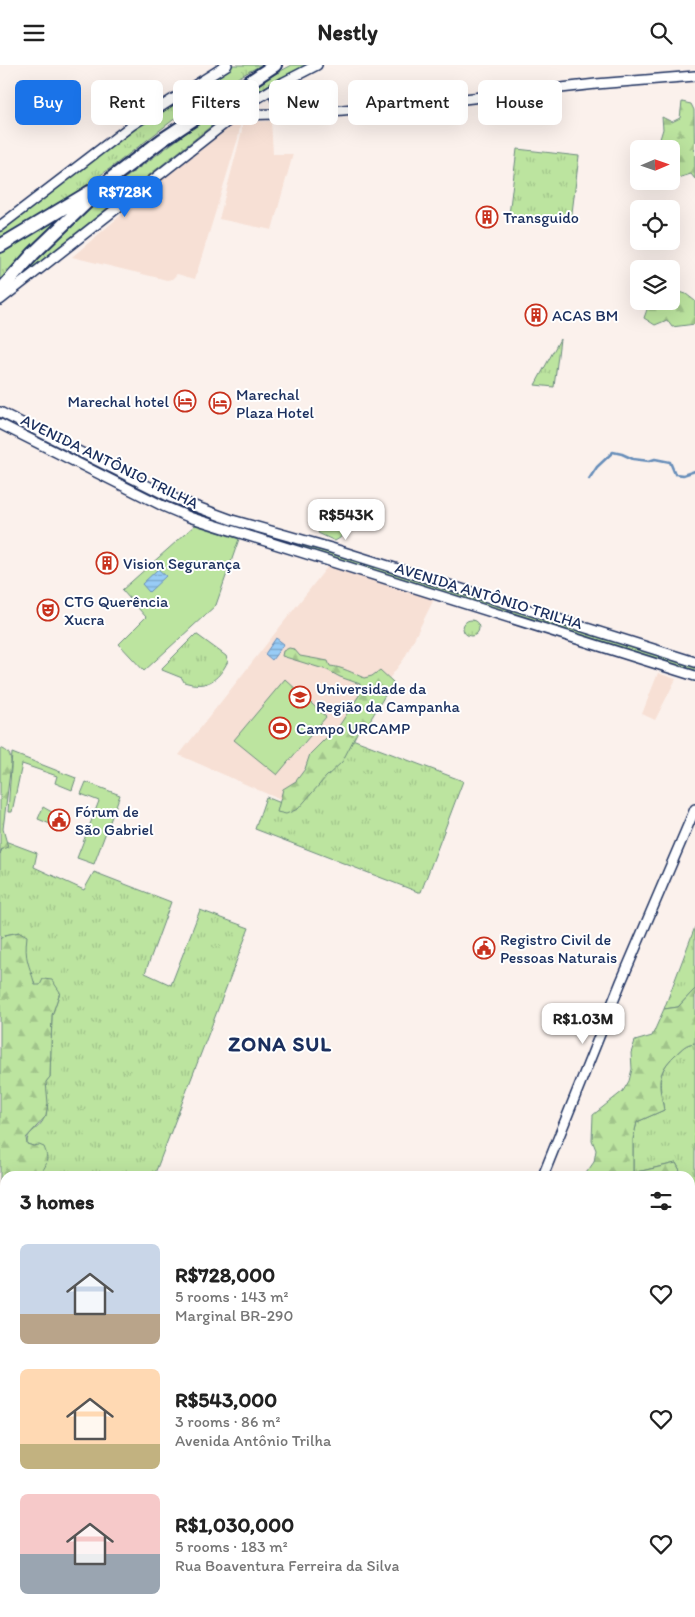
<!DOCTYPE html>
<html lang="en">
<head>
<meta charset="utf-8">
<style>
	body { margin:0; font-family:Itim,sans-serif; background:#f6f6f6; color:#222; height:100vh; display:flex; flex-direction:column; font-size:19px; white-space:nowrap }
	* { box-sizing:border-box; margin:0 }
	p { font-size:16px; color:#767676 }
	.icon { flex:none; width:28px; height:28px; fill:none; stroke:currentColor; stroke-width:2; stroke-linecap:round; stroke-linejoin:round }
	.map { position:relative; flex:1; overflow:hidden }
	.sheet { position:absolute; left:0px; top:1106px; width:695px; height:446px; display:flex; flex-direction:column; background:#fff; border-radius:15px 15px 0 0; box-shadow:0 5px 20px #0002 }
	.sheet>* { flex:none }
	.banner { position:absolute; left:15px; top:15px; width:665px; height:45px; display:flex; gap:10px }
	.needle { width:32px; rotate:88deg }
	.tools { position:absolute; left:630px; top:75px; display:grid; gap:10px }
	.tools a { display:grid; place-items:center; width:50px; height:50px; border-radius:8px; background:#fff; box-shadow:0 5px 20px #0002; font-size:25px }
	.price { position:absolute; translate:-50% -42px; padding:0 11px; border-radius:10px; background:#fff; color:#222; font-size:16px; line-height:32px; filter:drop-shadow(0 1px 2px #0008) }
	.price::after { content:''; position:absolute; left:50%; top:30px; width:15px; height:11px; margin-left:-8px; background:inherit; clip-path:polygon(0 0,100% 0,50% 100%) }
	.price.current { background:#1a73e8; color:#fff }
	ul { padding:0; list-style:none }
	li { display:flex; align-items:center; gap:15px; height:125px; padding:0 20px }
	li span { display:grid; place-items:center; flex:none; width:140px; height:100px; border-radius:8px; color:#555 }
	li>.icon { margin-inline-start:auto }
	span .icon { width:60px; height:60px; fill:#fffc; stroke-width:1 }
	li b { font-size:21px }
	h2 { display:flex; justify-content:space-between; align-items:center; height:60px; padding:0 20px; font-size:21px }
	.tag { padding:0 18px; border-radius:8px; background:#fff; box-shadow:0 5px 20px #0002; font-size:18px; line-height:45px }
	.tag.current { background:#1a73e8; color:#fff }
	header { display:flex; justify-content:space-between; align-items:center; height:65px; padding:0 20px; background:#fff; font-size:22px; font-weight:800 }
	.map>svg:first-child { display:block }
	.built { fill:#f7e0d5 }
	.grass { fill:url(#grass-tufts); stroke:#6c8a7e }
	.forest { fill:url(#forest-firs); stroke:#6c8a7e }
	.green { fill:#bce49f; stroke:#6c8a7e }
	.water { fill:url(#water-rules); stroke:#668db9 }
	.lines { fill:none; stroke-linecap:round; stroke-linejoin:round }
	.stream { stroke:#668db9; stroke-width:2.5 }
	.secondary-casing { stroke:#1b2f5e; stroke-width:12 }
	.highway-casing { stroke:#1b2f5e; stroke-width:16 }
	.secondary { stroke:#fff; stroke-width:9 }
	.highway { stroke:#fff; stroke-width:12 }
	.labels { text-anchor:middle; stroke-width:4; stroke-linejoin:round; paint-order:stroke }
	.poi-label { font-size:16px; fill:#1b2f5e; stroke:#fff; text-anchor:start }
	.street-label { font-size:16px; fill:#1b2f5e; stroke:#fff }
	.district-label { font-size:21px; font-weight:bold; letter-spacing:1px; fill:#1b2f5e; stroke:#fff }
</style>
</head>
<body>
<header><svg class="icon" aria-label="menu" viewBox="0 0 24 24"><path d="M4 6h16M4 12h16M4 18h16"/></svg>Nestly<svg class="icon" aria-label="search" viewBox="0 0 24 24"><circle cx="10" cy="10" r="6"/><path d="M15 15l6 6"/></svg></header>
<div class="map">
<svg width="695" height="1552" viewBox="0 0 695 1552">
	<defs>
		<pattern id="grass-tufts" width="24" height="20" patternUnits="userSpaceOnUse" patternTransform="scale(1.25)"><rect width="24" height="20" fill="#bce49f"/><path d="M3 7l-1-3M5 7V3M7 7l1-3M15 17l-1-3M17 17v-4M19 17l1-3" fill="none" stroke="#a1c48b"/></pattern>
		<pattern id="forest-firs" width="22" height="20" patternUnits="userSpaceOnUse" patternTransform="scale(1.25)"><rect width="22" height="20" fill="#bce49f"/><path d="M5 1l3.5 6h-7zM16 11l3.5 6h-7z" fill="#a1c48b"/></pattern>
		<pattern id="water-rules" width="6" height="5" patternUnits="userSpaceOnUse" patternTransform="scale(1.25)"><rect width="6" height="5" fill="#98ccf6"/><path d="M0 2.5h6" fill="none" stroke="#7ba6ca"/></pattern>
	</defs>
	<rect width="100%" height="100%" fill="#fbf1ec"/>
	<filter id="ink" filterUnits="userSpaceOnUse"><feTurbulence type="fractalNoise" baseFrequency=".02" numOctaves="2"/><feDisplacementMap in="SourceGraphic" scale="10" xChannelSelector="R" yChannelSelector="G"/><feConvolveMatrix kernelMatrix="1 2 1 2 8 2 1 2 1" color-interpolation-filters="sRGB"/></filter>
	<g filter="url(#ink)">
		<path class="built" d="M271,56L273,89H293L272,165L219,154L242,66V57Z
			M237,57L240,61L238,73L195,214L177,209L172,214L167,215L72,192L229,58Z
			M328,501L434,534L404,594L347,669L281,735L179,690Z
			M658,608L676,614L655,655L642,649Z
			M405,1548H522L518,1552H403Z"/>
		<path class="grass" d="M233,0H261L232,16L177,52L112,102L48,147L0,176V166L157,47Z
			M292,0H308L254,31L224,51L48,190L25,213L1,230L18,211L97,134L212,49L262,16Z
			M517,84L579,91L571,156L509,150Z
			M69,145L0,222V189Z
			M560,274L554,322L535,320Z
			M0,351L187,443L186,445L0,355Z
			M201,447L695,602V605L199,450Z
			M463 563a8 8 0 1 1 16 0a8 8 0 1 1-16 0Z
			M196,569L226,591L228,596C218,616 206,624 184,617L182,613L162,605L163,602Z
			M347,672L463,716L421,827H418L255,764L266,732L281,738Z
			M5,776L37,788L34,802L84,825L94,807L171,837L145,908L171,920L200,845L249,863L154,1111H36L40,1109L33,1081L27,1079C26,1067 36,1066 42,1057C51,1042 46,1032 45,1017L50,1012L52,950L60,927L35,920L26,898L25,884L26,871L19,867L5,870L0,874V789Z
			M695,862V924L678,942L664,944Z
			M695,978V1254L690,1271V1111H683L676,1098L633,1108V1074L637,1057L664,1045C660,1020 655,1009 675,990C683,983 685,979 695,978Z
			M695,1298V1552C683,1552 666,1546 656,1552H594L591,1548H690V1299Z
			M292,1548H321L334,1552H303Z"/>
		<path class="forest" d="M682,37L691,39L694,45L695,114L691,109L671,115V84H658V81L654,78L660,74L663,64L662,52L672,57L680,53Z
			M677,226L686,229L695,236V259L672,262L667,255L655,260L644,253L650,236H659L662,239L671,236Z
			M289,583L294,584L300,591L328,596L330,601C342,602 353,608 364,613L372,611L380,605L393,617L369,657L358,666L342,697L326,712L298,744L286,749L277,747L283,724L296,716L305,704L310,689L325,674L335,667L360,629V619L340,612L327,605L282,591L283,586Z
			M0,683C9,686 11,690 11,699L3,764L8,782L1,785L0,789Z
			M20,867L27,871C24,895 29,898 35,920H40L43,914L52,915L60,927L52,950L50,1012L46,1017L48,1038L46,1051L26,1073L27,1079L33,1081L39,1080L44,1082C49,1094 48,1103 36,1111H5V1287L0,1284V874L5,870Z
			M695,924V978C685,979 683,983 675,990C655,1009 659,1020 664,1045L637,1057L633,1074V1108L676,1098L683,1111H584L594,1097L596,1085L592,1075L593,1050L623,1026L629,1016L632,1004L631,988L635,976L652,971L664,944L678,942Z
			M695,1254V1298L690,1299V1271Z
			M522,1548H591L594,1552H518Z"/>
		<path class="green" d="M324,455L344,466L340,473L335,476L318,468Z
			M195,460L239,474L216,540L144,606L119,579L146,552L122,525Z
			M285,614L326,652L277,710L234,675Z
			M12,688L76,713L72,725L55,718L57,711L22,699L12,747H8Z
			M86,717L120,730L94,799L77,793L99,736L81,729Z
			M43,742L59,751L55,761L38,754Z"/>
		<path class="water" d="M158,504L166,511L149,527L142,519Z
			M276,573L284,579L272,595L265,589Z"/>
		<g class="lines">
			<path class="stream" d="M589,414L597,402L613,387L622,389L633,394L649,396L655,394L670,397L675,409L683,410L695,406"/>
			<g class="secondary-casing">
				<path id="secondary" d="M274,23C273,39 283,43 297,47
					M235,50L310,48L464,34L596,19L695,11
					M0,161L132,60L227,0
					M0,235L256,34L284,17L317,0
					M0,347L170,432L232,455L331,483L695,597
					M0,359L163,441L189,452L695,611
					M543,1111L621,917L695,744
					M0,1418L5,1420
					M0,1442L5,1444
					M241,1548V1552
					M280,1548L290,1552
					M332,1548L344,1552"/>
			</g>
			<g class="highway-casing">
				<path id="highway" d="M0,181L90,127
					M0,226L33,189L113,112L162,75L275,0"/>
			</g>
			<use href="#secondary" class="secondary"/>
			<use href="#highway" class="highway"/>
		</g>
	</g>
	<defs>
		<g id="building-ring" transform="scale(1.125)"><circle r="9.5" fill="#fff" stroke="#c8321e" stroke-width="1.5"/><path d="M-4-6H4V6H1V3H-1V6H-4ZM-2.5-4.3h1.7v1.8h-1.7ZM.8-4.3h1.7v1.8H.8ZM-2.5-1h1.7V.8h-1.7ZM.8-1h1.7V.8H.8Z" fill="#c8321e"/></g>
		<g id="hotel-ring" transform="scale(1.125)"><circle r="9.5" fill="#fff" stroke="#c8321e" stroke-width="1.5"/><path d="M-6-4.5h1.5V1H6V5H4.5V3h-9V5H-6ZM-4 0a1.8 1.8 0 1 1 3.6 0ZM.5 0V-2.5h3Q6-2.5 6 0Z" fill="#c8321e"/></g>
		<g id="theatre-ring" transform="scale(1.125)"><circle r="9.5" fill="#fff" stroke="#c8321e" stroke-width="1.5"/><path d="M-5-5.5Q0-4 5-5.5V0Q5 5 0 6Q-5 5-5 0ZM-3.3-2.5H-1v1.5H-3.3ZM1-2.5H3.3v1.5H1ZM-2.8 1Q0 5.5 2.8 1Z" fill="#c8321e"/></g>
		<g id="university-ring" transform="scale(1.125)"><circle r="9.5" fill="#fff" stroke="#c8321e" stroke-width="1.5"/><path d="M0-5L7-2L0 1L-7-2ZM-4 1L0 2.5L4 1V4Q0 6-4 4Z" fill="#c8321e"/></g>
		<g id="stadium-ring" transform="scale(1.125)"><circle r="9.5" fill="#fff" stroke="#c8321e" stroke-width="1.5"/><path d="M0-5a6.5 5 0 1 0 0 10a6.5 5 0 1 0 0-10ZM-3.5-1.8h7v3.6h-7Z" fill="#c8321e"/></g>
		<g id="civic-ring" transform="scale(1.125)"><circle r="9.5" fill="#fff" stroke="#c8321e" stroke-width="1.5"/><path d="M-.6-6.5H3V-4.5H.6V-3L4-1V1h2V6H-6V1h2V-1L-.6-3ZM-1.2 2.5V6h2.4V2.5Z" fill="#c8321e"/></g>
	</defs>
	<g fill-rule="evenodd">
		<use href="#building-ring" x="487" y="152"/>
		<use href="#building-ring" x="536" y="250"/>
		<use href="#hotel-ring" x="185" y="336"/>
		<use href="#hotel-ring" x="220" y="338"/>
		<use href="#building-ring" x="107" y="498"/>
		<use href="#theatre-ring" x="48" y="545"/>
		<use href="#university-ring" x="300" y="632"/>
		<use href="#stadium-ring" x="280" y="663"/>
		<use href="#civic-ring" x="59" y="755"/>
		<use href="#civic-ring" x="484" y="883"/>
	</g>
	<g class="labels">
		<g class="poi-label">
			<text x="503" y="158">Transguido</text>
			<text x="552" y="256">ACAS BM</text>
			<text x="236" y="335">Marechal<tspan x="236" dy="18">Plaza Hotel</tspan></text>
			<text x="169" y="342" text-anchor="end">Marechal hotel</text>
			<text x="123" y="504">Vision Segurança</text>
			<text x="64" y="542">CTG Querência<tspan x="64" dy="18">Xucra</tspan></text>
			<text x="316" y="629">Universidade da<tspan x="316" dy="18">Região da Campanha</tspan></text>
			<text x="296" y="669">Campo URCAMP</text>
			<text x="75" y="752">Fórum de<tspan x="75" dy="18">São Gabriel</tspan></text>
			<text x="500" y="880">Registro Civil de<tspan x="500" dy="18">Pessoas Naturais</tspan></text>
		</g>
		<g class="street-label">
			<text transform="translate(110 396) rotate(26)" y="6">AVENIDA ANTÔNIO TRILHA</text>
			<text transform="translate(489 530) rotate(17)" y="6">AVENIDA ANTÔNIO TRILHA</text>
		</g>
		<g class="district-label">
			<text x="280" y="986">ZONA SUL</text>
		</g>
	</g>
</svg>
<div class="tools">
<a><svg class="needle" viewBox="-14 -14 28 28"><path d="M0-13l5 13h-10z" fill="#e53935"/><path d="M0 13l5-13h-10z" fill="#767676"/></svg></a>
<a><svg class="icon" aria-label="locate" viewBox="0 0 24 24"><circle cx="12" cy="12" r="6"/><path d="M12 2v4M12 18v4M2 12h4M18 12h4"/></svg></a>
<a><svg class="icon" aria-label="layers" viewBox="0 0 24 24"><path d="M12 4l9 5-9 5-9-5zM3 14l9 5 9-5"/></svg></a>
</div>
<b class="price current" style="left:125px;top:153px">R$728K</b>
<b class="price" style="left:346px;top:476px">R$543K</b>
<b class="price" style="left:583px;top:980px">R$1.03M</b>
<div class="banner">
<a class="tag current">Buy</a>
<a class="tag">Rent</a>
<a class="tag">Filters</a>
<a class="tag">New</a>
<a class="tag">Apartment</a>
<a class="tag">House</a>
</div>
<section class="sheet">
<h2>3 homes<svg class="icon" aria-label="filters" viewBox="0 0 24 24"><path d="M4 7h16M4 17h16"/><circle cx="9" cy="7" r="2"/><circle cx="15" cy="17" r="2"/></svg></h2>
<ul>
<li><span style="background:linear-gradient(#c9d6e8 70%,#b9a48a 0)"><svg class="icon" aria-label="home" viewBox="0 0 24 24"><path d="M3 11l9-7 9 7M6 9v11h12V9"/></svg></span><div><b>R$728,000</b><p>5 rooms · 143 m²</p><p>Marginal BR-290</p></div><svg class="icon" aria-label="heart" viewBox="0 0 24 24"><path d="M12 20l-8-8c-3-5 5-10 8-4 3-6 11-1 8 4z"/></svg></li>
<li><span style="background:linear-gradient(#ffd9b3 75%,#c2b280 0)"><svg class="icon" aria-label="home" viewBox="0 0 24 24"><path d="M3 11l9-7 9 7M6 9v11h12V9"/></svg></span><div><b>R$543,000</b><p>3 rooms · 86 m²</p><p>Avenida Antônio Trilha</p></div><svg class="icon" aria-label="heart" viewBox="0 0 24 24"><path d="M12 20l-8-8c-3-5 5-10 8-4 3-6 11-1 8 4z"/></svg></li>
<li><span style="background:linear-gradient(#f6c9c9 60%,#9aa5b1 0)"><svg class="icon" aria-label="home" viewBox="0 0 24 24"><path d="M3 11l9-7 9 7M6 9v11h12V9"/></svg></span><div><b>R$1,030,000</b><p>5 rooms · 183 m²</p><p>Rua Boaventura Ferreira da Silva</p></div><svg class="icon" aria-label="heart" viewBox="0 0 24 24"><path d="M12 20l-8-8c-3-5 5-10 8-4 3-6 11-1 8 4z"/></svg></li>
</ul>
</section>
</div>
</body>
</html>
